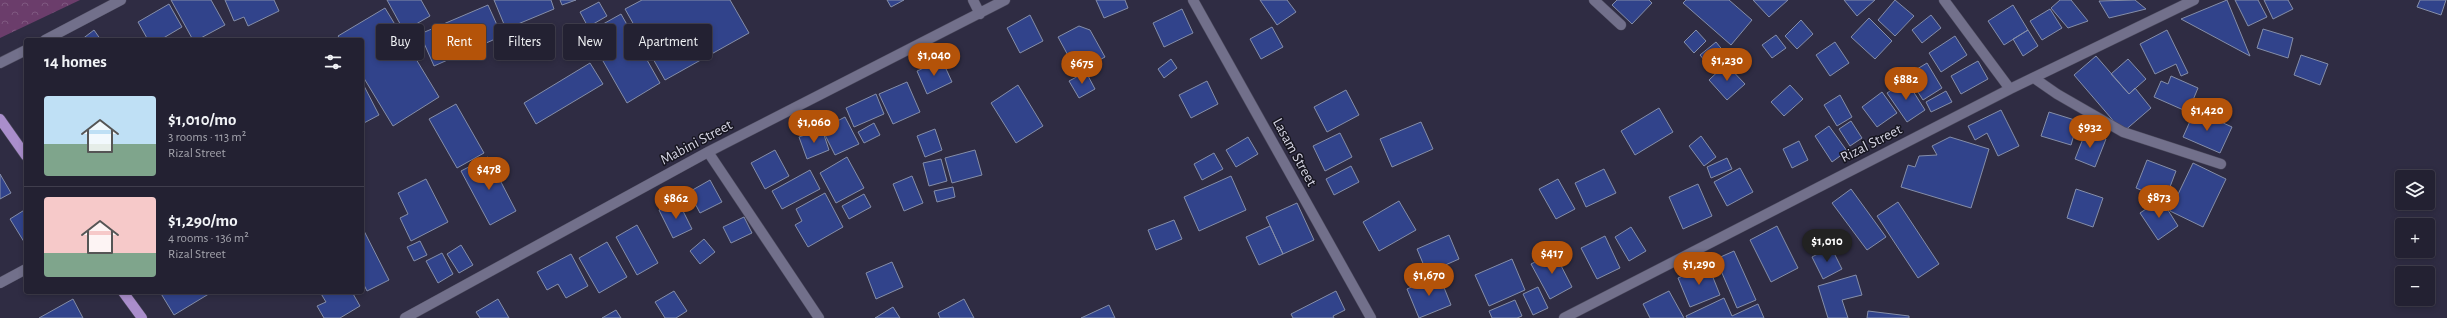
<!DOCTYPE html>
<html lang="en">
<head>
<meta charset="utf-8">
<style>
	body { margin:0; font-family:"Alegreya Sans",sans-serif; background:#2b293a; color:#f1f3f6; height:100vh; display:flex; flex-direction:column; font-size:15px; white-space:nowrap }
	* { box-sizing:border-box; margin:0 }
	p { font-size:13px; color:#a3a3ac }
	.icon { flex:none; width:22px; height:22px; fill:none; stroke:currentColor; stroke-width:2; stroke-linecap:round; stroke-linejoin:round }
	.map { position:relative; flex:1; overflow:hidden }
	.details { position:absolute; left:24px; top:38px; width:340px; height:256px; display:flex; flex-direction:column; background:#232132; border-radius:4px; box-shadow:0 2px 6px #0003,0 0 0 1px #403e4d }
	.details>* { flex:none }
	.banner { position:absolute; left:376px; top:24px; width:380px; height:36px; display:flex; gap:8px }
	.buttons { position:absolute; left:2395px; top:170px; display:grid; gap:8px }
	.buttons a { display:grid; place-items:center; width:40px; height:40px; border-radius:4px; background:#232132; box-shadow:0 2px 6px #0003,0 0 0 1px #403e4d; font-size:20px }
	.price { position:absolute; translate:-50% -34px; padding:0 9px; border-radius:14px; background:#b45309; color:#fff; font-size:13px; line-height:26px; filter:drop-shadow(0 1px 2px #0008) }
	.price::after { content:''; position:absolute; left:50%; top:24px; width:12px; height:9px; margin-left:-6px; background:inherit; clip-path:polygon(0 0,100% 0,50% 100%) }
	.price.selected { background:#222; color:#fff }
	ul { padding:0; list-style:none }
	li { display:flex; align-items:center; gap:12px; height:100px; padding:0 20px }
	li+li { border-top:1px solid #403e4d }
	li span { display:grid; place-items:center; flex:none; width:112px; height:80px; border-radius:4px; color:#555 }
	li>.icon { margin-inline-start:auto }
	span .icon { width:48px; height:48px; fill:#fffc; stroke-width:1 }
	li b { font-size:17px }
	h2 { display:flex; justify-content:space-between; align-items:center; height:48px; padding:0 20px; font-size:17px }
	.chip { padding:0 14px; border-radius:4px; background:#232132; box-shadow:0 2px 6px #0003,0 0 0 1px #403e4d; font-size:14px; line-height:36px }
	.chip.selected { background:#b45309; color:#fff }
	.map>svg:first-child { display:block }
	.forest { fill:url(#forest-crowns) }
	.building { fill:#31438b; stroke:#858ea9 }
	.lines { fill:none; stroke-linecap:round; stroke-linejoin:round }
	.minor-casing { stroke:#4c4a5d; stroke-width:11 }
	.major-casing { stroke:#4c4a5d; stroke-width:11 }
	.minor { stroke:#72708b; stroke-width:10 }
	.major { stroke:#aa8ecc; stroke-width:10 }
	.labels { text-anchor:middle; stroke-width:3; stroke-linejoin:round; paint-order:stroke }
	.street-label { font-size:15px; fill:#d5d4e3; stroke:#171620 }
</style>
</head>
<body>
<div class="map">
<svg width="2447" height="318" viewBox="0 0 2447 318">
	<defs>
		<pattern id="forest-crowns" width="20" height="18" patternUnits="userSpaceOnUse"><rect width="20" height="18" fill="#6b3d6b"/><path d="M2 6a3 3 0 1 1 6 0M12 15a3 3 0 1 1 6 0" fill="none" stroke="#7f5880"/></pattern>
	</defs>
	<rect width="100%" height="100%" fill="#2f2c43"/>
	<path class="forest" d="M0,0H80L0,38Z"/>
	<path class="building" d="M171,0H211L225,25L197,40H193Z
		M225,0H274L279,11L248,26L244,17L234,21Z
		M387,0H421L430,16L404,31Z
		M494,0H551L554,9L506,29Z
		M560,0H576L562,5Z
		M642,0H730L749,33L665,80L625,9Z
		M887,0H904L891,7Z
		M1096,0H1125L1128,8L1104,18Z
		M1260,0H1287L1296,12L1277,25Z
		M1617,0H1649L1652,3L1632,24L1612,5Z
		M1686,0H1729L1752,20L1731,45L1683,3Z
		M1753,0H1788L1769,17Z
		M1844,0H1875L1857,16Z
		M1895,0L1914,16L1895,36L1878,20Z
		M2060,0H2071L2088,21L2068,28L2051,8Z
		M2135,0L2146,9L2109,18L2099,1Z
		M2227,0L2250,56L2181,19Z
		M2235,0H2258L2267,17L2248,26Z
		M2264,0H2288L2293,9L2273,19Z
		M2420,0H2446L2441,15L2417,7Z
		M599,2L607,16L588,27L580,12Z
		M169,4L182,27L160,40H148L138,22Z
		M488,5L502,36L434,66L420,34Z
		M2013,5L2028,30L2004,45L1988,21Z
		M385,8L439,97L393,126L362,75V40H341L338,36Z
		M1182,9L1193,33L1164,47L1153,23Z
		M2050,9L2062,28L2042,40L2030,21Z
		M621,14L660,83L627,103L587,33Z
		M1030,15L1043,41L1020,53L1007,28Z
		M1931,15L1941,28L1922,43L1912,30Z
		M1869,18L1892,41L1875,59L1851,37Z
		M1801,20L1813,34L1797,49L1785,36Z
		M1079,26L1090,30L1105,57L1077,72L1058,37Z
		M1272,27L1283,47L1261,59L1250,39Z
		M2263,29L2293,38L2288,58L2257,48Z
		M94,30L101,40H81Z
		M1696,30L1706,41L1694,53L1684,42Z
		M2028,30L2038,46L2023,56L2013,39Z
		M2167,30L2188,73L2181,76L2176,64L2155,74L2140,44Z
		M1776,35L1786,48L1772,58L1762,45Z
		M1955,36L1967,55L1941,72L1929,53Z
		M1716,42L1725,53L1709,66L1700,55Z
		M1835,42L1849,63L1830,76L1816,55Z
		M2301,55L2328,64L2320,85L2294,75Z
		M2096,56L2129,94L2135,88L2151,108L2123,132L2074,75Z
		M1171,59L1177,68L1164,78L1158,69Z
		M2128,59L2146,79L2129,94L2111,74Z
		M942,60L952,82L927,94L917,71Z
		M1978,61L1988,79L1961,94L1951,76Z
		M590,63L603,84L536,124L524,103Z
		M1927,63L1942,88L1923,100L1907,75Z
		M1726,64L1745,84L1727,100L1709,80Z
		M1086,72L1095,89L1079,98L1069,81Z
		M2171,76L2198,88L2188,112L2154,97L2161,81L2168,84Z
		M1906,80L1925,110L1907,122L1887,93Z
		M1207,81L1218,104L1191,118L1179,95Z
		M362,82L379,115L362,124Z
		M907,82L920,112L893,124L879,94Z
		M1018,85L1043,126L1016,143L991,103Z
		M1790,85L1803,99L1784,116L1771,102Z
		M1346,90L1359,115L1327,132L1314,107Z
		M1946,91L1952,102L1931,112L1926,102Z
		M1882,92L1897,113L1877,127L1862,107Z
		M876,94L884,114L854,127L846,108Z
		M1840,95L1852,117L1837,126L1824,105Z
		M456,104L484,153L457,168L429,119Z
		M1659,108L1673,132L1635,155L1621,131Z
		M2001,110L2019,146L1998,156L1987,133L1975,140L1968,126Z
		M2195,110L2232,127L2220,153L2183,137Z
		M2049,112L2078,121L2071,145L2041,136Z
		M845,117L859,144L835,155L822,129Z
		M1851,121L1862,138L1850,146L1839,129Z
		M1421,122L1433,149L1392,167L1380,139Z
		M874,123L880,135L864,143L858,132Z
		M1829,126L1847,151L1832,162L1815,136Z
		M822,129L829,150L807,159L799,137Z
		M935,129L942,150L925,157L917,136Z
		M2086,131L2106,139L2095,167L2075,159Z
		M1340,133L1352,157L1325,171L1313,146Z
		M1701,136L1716,157L1704,166L1689,146Z
		M1248,137L1258,154L1236,167L1226,150Z
		M1950,137L1989,149L1971,208L1901,187L1908,165L1915,167L1919,156L1937,155L1932,146Z
		M1799,141L1808,160L1792,168L1783,149Z
		M775,150L789,176L765,189L751,163Z
		M975,150L982,175L952,183L945,158Z
		M1214,153L1223,169L1202,180L1194,164Z
		M488,157L516,211L490,225L461,171Z
		M847,157L864,188L836,203L820,173Z
		M1727,158L1732,169L1711,178L1707,167Z
		M941,159L947,181L929,186L923,163Z
		M2147,160L2176,171L2165,200L2136,188Z
		M2193,163L2226,179L2203,227L2170,211Z
		M1351,166L1359,182L1334,195L1326,179Z
		M1740,168L1753,192L1727,206L1714,182Z
		M1604,169L1616,193L1586,207L1575,183Z
		M810,170L820,189L782,209L772,191Z
		M0,174L11,193L0,199Z
		M912,176L923,203L904,211L893,184Z
		M1231,176L1246,210L1199,231L1184,197Z
		M426,179L448,222L411,241L400,218L408,214L398,193Z
		M1558,179L1575,209L1556,219L1539,189Z
		M710,180L722,202L700,213L689,192Z
		M1698,184L1712,216L1683,229L1669,197Z
		M953,187L955,197L937,202L934,191Z
		M1851,189L1886,237L1867,250L1832,203Z
		M2076,189L2103,198L2093,227L2067,218Z
		M825,193L843,227L808,247L795,225L802,221L796,209Z
		M864,194L871,207L849,219L842,206Z
		M2161,199L2178,226L2158,240L2140,213Z
		M678,201L692,229L673,238L659,210Z
		M1399,201L1416,230L1379,251L1363,222Z
		M1898,202L1939,264L1918,278L1877,216Z
		M1297,203L1314,240L1283,254L1266,217Z
		M26,209V245L10,219Z
		M744,217L752,233L731,243L723,227Z
		M1174,220L1182,239L1156,250L1148,230Z
		M637,225L658,263L637,275L616,237Z
		M1270,226L1283,254L1259,265L1246,237Z
		M1777,226L1798,268L1771,282L1750,240Z
		M362,227L389,280L367,291L362,281Z
		M1631,227L1646,251L1629,261L1615,237Z
		M1449,235L1459,259L1427,273L1417,249Z
		M1605,236L1620,268L1597,279L1581,248Z
		M704,239L715,252L700,264L690,251Z
		M420,241L427,255L414,261L407,247Z
		M607,242L627,277L599,293L579,258Z
		M461,245L473,265L459,273L447,254Z
		M1831,247L1842,269L1823,279L1812,257Z
		M1734,251L1756,300L1737,308L1716,259Z
		M1554,252L1572,287L1550,299L1531,264Z
		M442,253L453,274L438,283L426,261Z
		M571,254L588,286L566,298L558,284L547,290L537,272Z
		M1512,259L1525,290L1489,306L1475,275Z
		M892,262L903,287L876,299L866,273Z
		M1708,265L1720,295L1690,307L1678,278Z
		M1439,275L1451,305L1419,318L1407,289Z
		M1856,275L1862,295L1842,300L1848,318H1828L1818,286Z
		M1538,287L1548,308L1533,315L1523,294Z
		M674,291L687,311L676,318H665L655,302Z
		M1336,291L1345,310L1333,316L1334,318H1293L1291,314Z
		M1669,291L1684,318H1650L1643,304Z
		M160,292H212L174,315Z
		M320,292H352L360,306L340,318H324L317,306L326,302Z
		M1724,298L1732,316L1758,304L1764,318H1687L1686,316Z
		M73,299L83,318H39Z
		M498,299L509,318H480L476,312Z
		M964,299L974,318H940L938,313Z
		M1515,300L1522,316L1517,318H1492L1489,311Z
		M1109,305L1115,318H1081Z
		M893,307L900,318H875Z
		M616,310L621,318H602Z
		M1868,311L1909,316V318H1867Z"/>
	<g class="lines">
		<g class="minor-casing">
			<path id="minor" d="M973,0L980,14
				M1193,0L1371,318
				M1594,0L1621,25
				M1944,0L2010,89
				M45,40L121,0
				M0,63L26,50
				M2034,78L2057,94L2123,132L2221,164
				M708,152L819,318
				M0,283L26,269
				M405,318L708,152L1005,0
				M1564,318L2010,89L2194,0"/>
		</g>
		<g class="major-casing">
			<path id="major" d="M0,119L26,156
				M123,292L142,318"/>
		</g>
		<use href="#minor" class="minor"/>
		<use href="#major" class="major"/>
	</g>
	<g class="labels">
		<g class="street-label">
			<text transform="translate(696 142) rotate(-28)" y="5">Mabini Street</text>
			<text transform="translate(1871 143) rotate(-27)" y="5">Rizal Street</text>
			<text transform="translate(1295 152) rotate(61)" y="5">Lasam Street</text>
		</g>
	</g>
</svg>
<div class="buttons">
<a><svg class="icon" aria-label="layers" viewBox="0 0 24 24"><path d="M12 4l9 5-9 5-9-5zM3 14l9 5 9-5"/></svg></a>
<a>+</a>
<a>−</a>
</div>
<b class="price" style="left:934px;top:77px">$1,040</b>
<b class="price" style="left:1727px;top:82px">$1,230</b>
<b class="price" style="left:1082px;top:85px">$675</b>
<b class="price" style="left:1906px;top:101px">$882</b>
<b class="price" style="left:2207px;top:132px">$1,420</b>
<b class="price" style="left:814px;top:144px">$1,060</b>
<b class="price" style="left:2090px;top:149px">$932</b>
<b class="price" style="left:489px;top:191px">$478</b>
<b class="price" style="left:2159px;top:219px">$873</b>
<b class="price" style="left:676px;top:220px">$862</b>
<b class="price selected" style="left:1827px;top:263px">$1,010</b>
<b class="price" style="left:1552px;top:275px">$417</b>
<b class="price" style="left:1699px;top:286px">$1,290</b>
<b class="price" style="left:1429px;top:297px">$1,670</b>
<div class="banner">
<a class="chip">Buy</a>
<a class="chip selected">Rent</a>
<a class="chip">Filters</a>
<a class="chip">New</a>
<a class="chip">Apartment</a>
</div>
<section class="details">
<h2>14 homes<svg class="icon" aria-label="filters" viewBox="0 0 24 24"><path d="M4 7h16M4 17h16"/><circle cx="9" cy="7" r="2"/><circle cx="15" cy="17" r="2"/></svg></h2>
<ul>
<li><span style="background:linear-gradient(#bfe0f5 60%,#7fa58c 0)"><svg class="icon" aria-label="home" viewBox="0 0 24 24"><path d="M3 11l9-7 9 7M6 9v11h12V9"/></svg></span><div><b>$1,010/mo</b><p>3 rooms · 113 m²</p><p>Rizal Street</p></div></li>
<li><span style="background:linear-gradient(#f6c9c9 70%,#7fa58c 0)"><svg class="icon" aria-label="home" viewBox="0 0 24 24"><path d="M3 11l9-7 9 7M6 9v11h12V9"/></svg></span><div><b>$1,290/mo</b><p>4 rooms · 136 m²</p><p>Rizal Street</p></div></li>
</ul>
</section>
</div>
</body>
</html>
